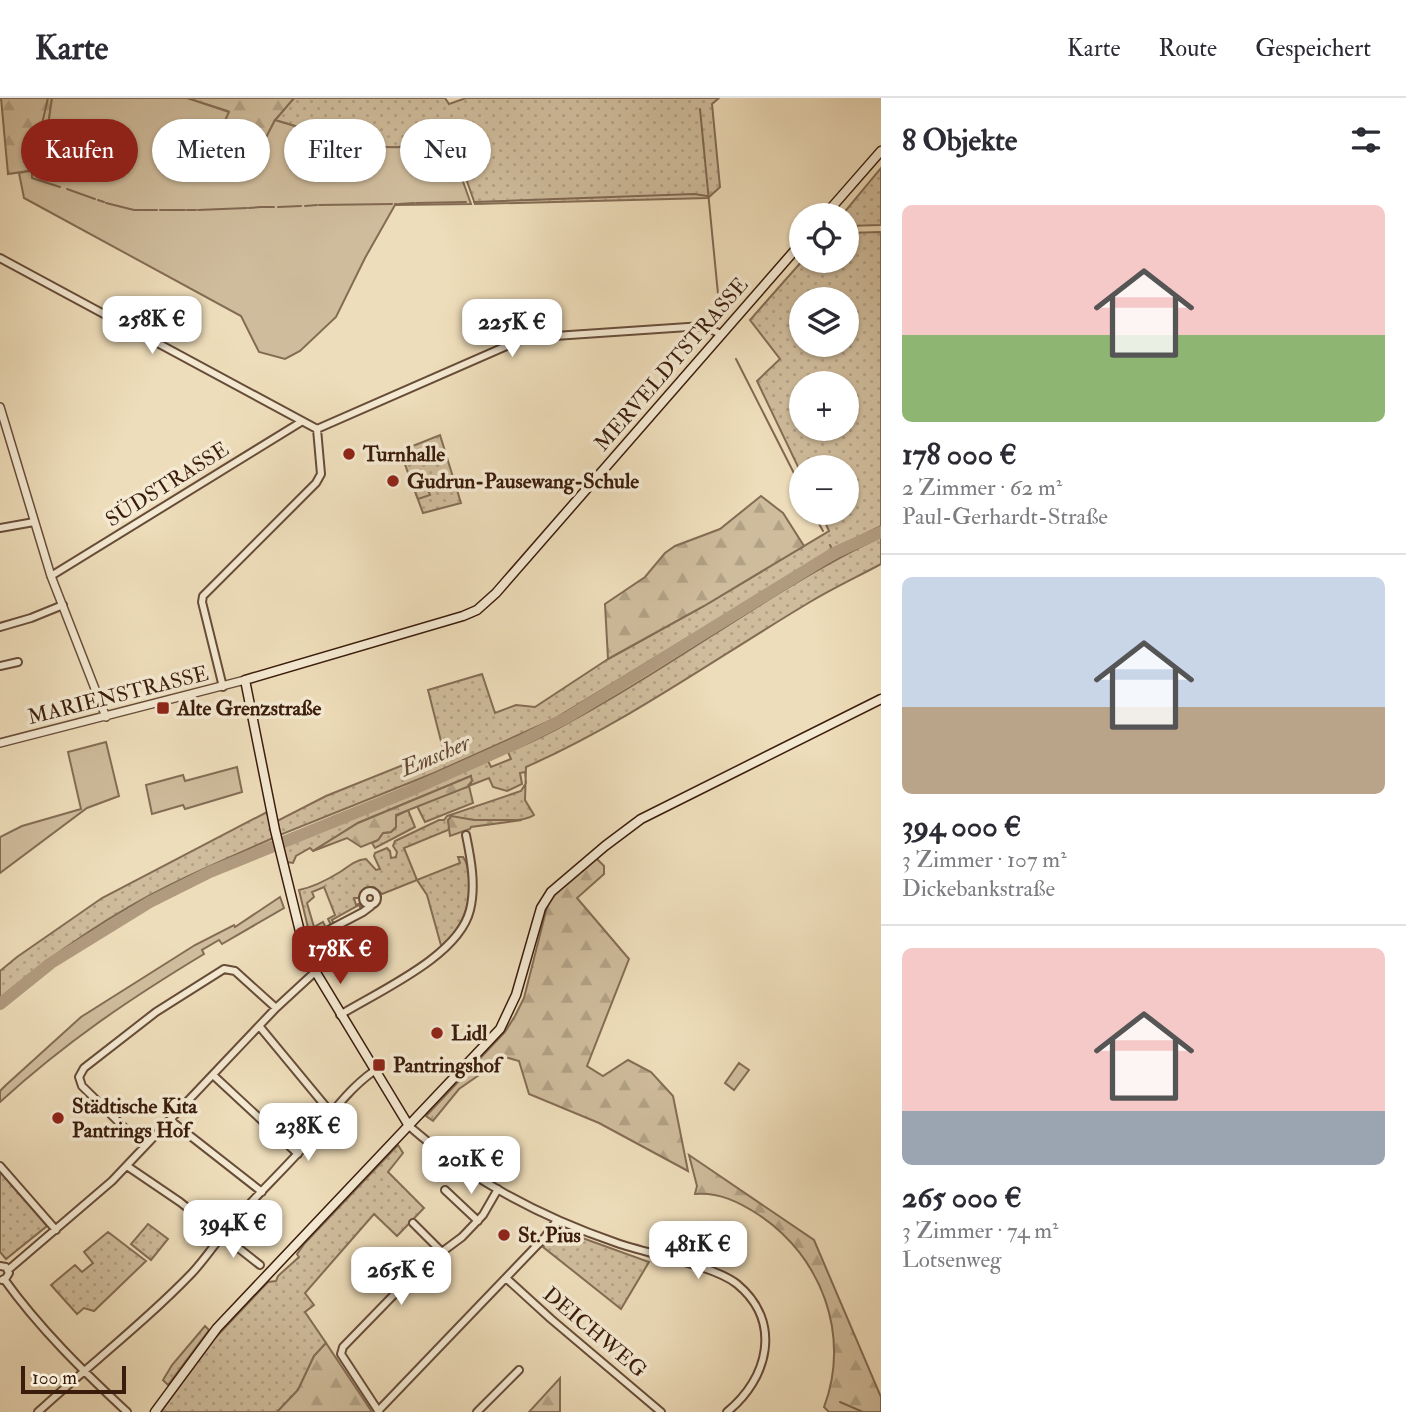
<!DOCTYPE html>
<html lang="de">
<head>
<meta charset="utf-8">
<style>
	body { margin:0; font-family:"IM FELL Double Pica",serif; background:#f7f7f7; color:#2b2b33; height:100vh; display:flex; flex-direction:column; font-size:26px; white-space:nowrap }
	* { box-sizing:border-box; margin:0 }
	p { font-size:23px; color:#7c7c81 }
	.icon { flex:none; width:38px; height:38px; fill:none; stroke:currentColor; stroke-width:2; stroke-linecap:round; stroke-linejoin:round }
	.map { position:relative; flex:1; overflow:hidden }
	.panel { display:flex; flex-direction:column; background:#fff; width:525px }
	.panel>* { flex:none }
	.top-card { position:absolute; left:21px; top:21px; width:665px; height:63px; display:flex; gap:14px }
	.buttons { position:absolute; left:789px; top:105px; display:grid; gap:14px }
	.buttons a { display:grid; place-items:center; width:70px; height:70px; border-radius:50%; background:#fff; box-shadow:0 2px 5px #0004; font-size:35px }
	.scale { position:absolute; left:21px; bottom:18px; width:105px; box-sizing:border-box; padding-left:7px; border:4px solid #3a1c0c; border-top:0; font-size:19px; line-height:24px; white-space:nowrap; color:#3a1c0c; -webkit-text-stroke:5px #f4e9d2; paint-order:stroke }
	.price { position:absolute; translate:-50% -60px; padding:0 16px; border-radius:14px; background:#fff; color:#222; font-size:23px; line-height:46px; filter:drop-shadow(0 2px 4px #0008) }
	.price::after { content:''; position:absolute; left:50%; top:42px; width:21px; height:16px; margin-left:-10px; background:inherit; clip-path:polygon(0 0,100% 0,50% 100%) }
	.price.selected { background:#8f2418; color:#fff }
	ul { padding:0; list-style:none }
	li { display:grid; align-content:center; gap:14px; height:371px; padding:0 21px }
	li+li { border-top:2px solid #e1e1e2 }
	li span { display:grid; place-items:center; height:217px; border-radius:10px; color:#555 }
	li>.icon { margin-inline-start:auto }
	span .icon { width:126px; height:126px; fill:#fffc; stroke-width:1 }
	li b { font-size:30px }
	h2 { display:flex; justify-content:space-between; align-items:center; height:84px; padding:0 21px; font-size:30px }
	.pill { padding:0 24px; border-radius:32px; background:#fff; box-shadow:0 2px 5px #0004; font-size:24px; line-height:63px }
	.pill.selected { background:#8f2418; color:#fff }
	header { display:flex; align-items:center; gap:42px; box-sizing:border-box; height:98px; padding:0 35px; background:#fff; border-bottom:2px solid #e1e1e2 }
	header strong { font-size:33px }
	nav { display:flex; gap:38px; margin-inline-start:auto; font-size:24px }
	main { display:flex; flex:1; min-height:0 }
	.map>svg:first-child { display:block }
	.grass { fill:url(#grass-dots); stroke:#846c54; stroke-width:2; fill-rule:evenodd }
	.forest { fill:url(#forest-firs); stroke:#846c54; stroke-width:2 }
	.garden { fill:#cfbc9c; stroke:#846c54; stroke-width:2 }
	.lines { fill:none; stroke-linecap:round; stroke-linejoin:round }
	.stream { stroke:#816851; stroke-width:2 }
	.river { stroke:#b19b7f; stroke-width:12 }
	.minor-casing { stroke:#674c38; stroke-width:10 }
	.tertiary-casing { stroke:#674c38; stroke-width:10 }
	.secondary-casing { stroke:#3a1c0c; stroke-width:11 }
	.minor { stroke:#f4e9d2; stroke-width:6 }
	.tertiary { stroke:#f4e9d2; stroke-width:7 }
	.secondary { stroke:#f4e9d2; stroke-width:8 }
	.poi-dot { fill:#8f2418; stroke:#f4e9d2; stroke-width:2.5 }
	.labels { text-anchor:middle; stroke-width:7; stroke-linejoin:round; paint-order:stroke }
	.street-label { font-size:21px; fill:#3a1c0c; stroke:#f4e9d2 }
	.poi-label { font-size:21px; font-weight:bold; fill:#3a1c0c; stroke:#f4e9d2; text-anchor:start }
	.water-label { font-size:23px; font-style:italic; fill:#644834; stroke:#f4e9d2 }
</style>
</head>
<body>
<header>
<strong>Karte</strong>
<nav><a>Karte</a><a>Route</a><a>Gespeichert</a></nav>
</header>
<main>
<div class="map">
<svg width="881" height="1314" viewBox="0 0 881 1314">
	<defs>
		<pattern id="grass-dots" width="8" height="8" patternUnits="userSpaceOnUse" patternTransform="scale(1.75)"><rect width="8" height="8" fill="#cfbc9c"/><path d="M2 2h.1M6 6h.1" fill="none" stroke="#b2a185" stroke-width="1.8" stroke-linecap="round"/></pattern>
		<pattern id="forest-firs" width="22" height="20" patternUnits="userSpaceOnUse" patternTransform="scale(1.75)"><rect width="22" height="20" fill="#cfbc9c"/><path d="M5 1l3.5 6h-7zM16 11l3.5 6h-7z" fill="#b2a185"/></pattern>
	</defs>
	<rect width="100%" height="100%" fill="#eeddba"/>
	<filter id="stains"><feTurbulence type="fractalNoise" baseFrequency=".00286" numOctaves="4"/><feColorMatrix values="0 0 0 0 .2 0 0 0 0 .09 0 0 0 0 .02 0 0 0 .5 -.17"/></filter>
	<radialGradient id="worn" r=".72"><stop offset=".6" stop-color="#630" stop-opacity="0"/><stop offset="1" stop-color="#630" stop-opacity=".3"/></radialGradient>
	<path class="grass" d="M294,0H445L449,6L466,0H719L712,6L720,89L708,100L475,106L450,35L429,37C401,68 310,32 275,22Z
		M881,70V127L847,128V117H842Z
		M881,134V428L829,454L554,621L434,675L280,737L277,723L326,698L443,651L428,592L482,576L495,615L516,607L535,609L608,561L704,508L829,433L821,415H847V369H802L801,375L757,283L780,261L750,222L802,163H847V135ZM802,201H847V247H802ZM802,285H847V331H802Z
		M440,337L461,405L423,415L400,353Z
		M881,439V466C857,479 833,490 810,504C716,560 626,625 526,669L525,702L534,717C521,727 469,722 451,719L448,722L450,728L448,732L404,750L417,782L460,765L458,759H463C468,765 468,772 469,780C472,809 460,830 442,851L427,797L417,782L382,796L374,789L365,790L359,800H354L356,807L361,805V811L359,807L332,822L334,826L331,827L328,821L335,817L324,789L312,794L314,799L307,805L314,829L323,824L326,830L310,838L299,792C314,789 327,782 340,774C349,768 355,762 366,761L376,772L380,771L374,758L375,755L387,750L390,753L391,760L396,759L397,754L393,748L395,743L439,722H444L447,718L521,693L526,685L525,674L520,675L522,686L507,693L493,689L489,680L471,687V678L358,725L313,753L310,750L296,758L293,765L287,764L282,748L488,663L491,669L511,661L508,654C540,641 568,625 598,608C693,554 782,486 881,439Z
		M469,688L473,705L425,724L417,708Z
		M408,712L415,729L375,750L372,745L378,742L383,735L391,734L396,729V718Z
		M267,714L273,740C238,756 203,770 170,787C109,817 52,857 0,900V873L17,859L102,800Z
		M398,1047L403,1055L388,1074L424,1110L397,1138L374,1116L305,1195L314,1207L305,1214L326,1245L314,1258L298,1292L277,1314H160L215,1240L268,1184L276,1183L278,1178L299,1159L297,1156L305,1145Z
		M0,1074L47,1128L6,1161L0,1154Z
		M148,1126L168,1141L151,1162L131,1146Z
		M563,1133L649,1164L621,1211L543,1149L548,1143L553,1147L558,1141L554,1137Z
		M108,1134L146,1163L94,1213L84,1210L77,1216L51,1187L75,1167L82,1174L93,1165L84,1154Z
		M205,1228L209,1232L168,1287L163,1282L172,1267Z"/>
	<path class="forest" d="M1,0H52L48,28L35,72L8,76Z
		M187,0H294L275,22L256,60L215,43L228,13Z
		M761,398L783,415L804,448L704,508L608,561L605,506L645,479L665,455L675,448L720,431Z
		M471,678L472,683L467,689L396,717V729L391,734L383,735L378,742L361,749L347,740L313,753L358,725Z
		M451,718L474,722H522L471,729L470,731L450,738L448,723Z
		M596,760L604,768V776L577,800L629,861L587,968L603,978L628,962L651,974L673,998L688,1073L599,1025L529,996L519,963L505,959L459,991L433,1023L426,1018L505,934L515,918L524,900L548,805L552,797Z
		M689,1057L814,1142L881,1299V1314H829L824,1309C851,1238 822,1159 759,1117C739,1104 719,1094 695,1096L697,1088Z
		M326,1245L372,1314H277L298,1292L314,1258Z
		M560,1280V1314H529Z"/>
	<path class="garden" d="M52,0H187L229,14L215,44L256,59L275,22C310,32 401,68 429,37L446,36L471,106L395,107L365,160L336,219L300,253L285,261L259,254L241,218L24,100L19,75L35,72L48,28Z
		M420,372L430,397L418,401L409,377Z
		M106,644L119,698L87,710L0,775V739L22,728L81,711L68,654Z
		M237,669L242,694L185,711L183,707L152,716L146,687L183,677L185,683Z
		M280,799L284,810L222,846L219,842L202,852L204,856C128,902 66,944 0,1004V993L6,987L81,919L195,847L234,827L235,829Z
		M739,965L749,972L734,992L725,985Z"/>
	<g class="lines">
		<path class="stream" d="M48,0L32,69V80L60,89
			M700,11L718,196
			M67,91L95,101
			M98,102L104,104
			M474,104L694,96L707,98
			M106,105L134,112H157
			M416,105L466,104
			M395,106H397
			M399,106L414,105
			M319,107L392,106
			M305,108L317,107
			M262,109H274
			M278,109L301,108
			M249,110L261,109
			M160,112H185
			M187,112H196
			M198,112L247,110
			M736,261L802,391
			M813,415L823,433
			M830,447L834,455
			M840,1304L863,1314"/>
		<path class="river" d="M0,906L51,865L150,804L210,774L409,693L519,644L568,619L834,455L881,434"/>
		<g class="minor-casing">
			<path id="minor" d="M0,160L317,331L525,240L703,228L721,236
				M0,430L34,424
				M51,478C135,427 218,375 301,324
				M0,529L31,520L63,507
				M0,568L18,564
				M223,589L202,504L203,498L316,385L321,376L317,331
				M363 800a7 7 0 1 1 14 0a7 7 0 1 1-14 0Z
				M302,846L363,814L371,808
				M340,917C379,893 459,858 470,812C476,788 471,761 466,737
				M260,929L332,1016
				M213,977L298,1056
				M170,1022L262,1094
				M409,1028C469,1081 541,1119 617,1145C648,1156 713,1167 737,1186C783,1224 768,1281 727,1314
				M144,1049L82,988L79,979L84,970L156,914L224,871L235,873L276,910
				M0,1068L56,1132
				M127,1068L180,1104L260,1167
				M445,1092L478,1123
				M413,1125L443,1155
				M0,1168L6,1169L9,1175L6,1180L2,1182
				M8,1172L112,1083L276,910L315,874
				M506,1180L551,1221L661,1314
				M4,1181C39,1230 83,1273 127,1314
				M378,1313L545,1139L557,1122
				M38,1314C89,1267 144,1225 192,1175C206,1160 216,1144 229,1129C254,1099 283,1073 309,1043C329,1019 348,991 374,973
				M379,1314L341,1256L343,1249L419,1171L462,1139L483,1117L498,1091
				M477,1314L519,1272"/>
		</g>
		<g class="tertiary-casing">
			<path id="tertiary" d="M0,309L51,478L106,619
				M0,645L245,582"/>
		</g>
		<g class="secondary-casing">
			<path id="secondary" d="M825,117L881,53
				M409,1028L306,858L275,732L245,582L463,518L477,512L496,495L802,144
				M155,1314L217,1230L500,931L516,897L541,810L551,794L605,748L641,721L881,601"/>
		</g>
		<use href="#minor" class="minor"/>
		<use href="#tertiary" class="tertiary"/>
		<use href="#secondary" class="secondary"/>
	</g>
	<g class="poi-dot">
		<circle cx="349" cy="356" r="7"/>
		<circle cx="393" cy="383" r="7"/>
		<rect x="156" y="603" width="14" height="14" rx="3.5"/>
		<circle cx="437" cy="935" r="7"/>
		<rect x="372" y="960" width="14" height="14" rx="3.5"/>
		<circle cx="58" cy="1020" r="7"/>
		<circle cx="504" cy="1137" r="7"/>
	</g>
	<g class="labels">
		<g class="street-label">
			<text transform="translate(671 266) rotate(-49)" y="7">MERVELDTSTRASSE</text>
			<text transform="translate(167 386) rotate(-32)" y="7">SÜDSTRASSE</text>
			<text transform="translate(118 597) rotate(-14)" y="7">MARIENSTRASSE</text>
			<text transform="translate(595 1234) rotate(40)" y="7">DEICHWEG</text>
		</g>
		<g class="poi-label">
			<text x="363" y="363">Turnhalle</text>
			<text x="407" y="390">Gudrun-Pausewang-Schule</text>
			<text x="177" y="617">Alte Grenzstraße</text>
			<text x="451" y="942">Lidl</text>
			<text x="393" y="974">Pantringshof</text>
			<text x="72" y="1015">Städtische Kita<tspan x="72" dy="24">Pantrings Hof</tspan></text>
			<text x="518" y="1144">St. Pius</text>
		</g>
		<g class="water-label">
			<text transform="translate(435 657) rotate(-23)" y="8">Emscher</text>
		</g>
	</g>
	<rect width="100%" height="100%" filter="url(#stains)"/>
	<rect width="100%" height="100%" fill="url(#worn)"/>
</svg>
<div class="buttons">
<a><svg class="icon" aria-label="locate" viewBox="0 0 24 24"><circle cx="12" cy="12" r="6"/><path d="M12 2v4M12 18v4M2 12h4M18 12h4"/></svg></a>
<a><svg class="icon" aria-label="layers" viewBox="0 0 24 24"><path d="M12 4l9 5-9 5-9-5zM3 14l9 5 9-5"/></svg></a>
<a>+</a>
<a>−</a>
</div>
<div class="scale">100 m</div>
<b class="price" style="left:152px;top:258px">258K €</b>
<b class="price" style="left:512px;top:261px">225K €</b>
<b class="price selected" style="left:340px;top:888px">178K €</b>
<b class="price" style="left:308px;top:1065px">238K €</b>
<b class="price" style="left:471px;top:1098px">201K €</b>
<b class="price" style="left:233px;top:1162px">394K €</b>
<b class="price" style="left:698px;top:1183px">481K €</b>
<b class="price" style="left:401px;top:1209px">265K €</b>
<div class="top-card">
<a class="pill selected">Kaufen</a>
<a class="pill">Mieten</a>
<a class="pill">Filter</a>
<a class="pill">Neu</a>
</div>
</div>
<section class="panel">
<h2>8 Objekte<svg class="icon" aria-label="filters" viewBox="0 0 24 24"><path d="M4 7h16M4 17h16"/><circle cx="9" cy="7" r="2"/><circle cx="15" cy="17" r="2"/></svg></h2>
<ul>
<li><span style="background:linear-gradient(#f6c9c9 60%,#8fb573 0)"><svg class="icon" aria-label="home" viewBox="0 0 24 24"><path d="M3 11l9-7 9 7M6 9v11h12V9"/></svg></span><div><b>178 000 €</b><p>2 Zimmer · 62 m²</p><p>Paul-Gerhardt-Straße</p></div></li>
<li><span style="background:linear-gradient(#c9d6e8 60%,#b9a48a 0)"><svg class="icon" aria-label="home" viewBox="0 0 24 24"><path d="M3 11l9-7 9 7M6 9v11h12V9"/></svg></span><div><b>394 000 €</b><p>3 Zimmer · 107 m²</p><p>Dickebankstraße</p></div></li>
<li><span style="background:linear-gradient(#f6c9c9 75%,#9aa5b1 0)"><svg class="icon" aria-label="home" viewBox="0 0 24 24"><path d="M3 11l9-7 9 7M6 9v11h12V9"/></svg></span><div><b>265 000 €</b><p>3 Zimmer · 74 m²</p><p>Lotsenweg</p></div></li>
</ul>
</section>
</main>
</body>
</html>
